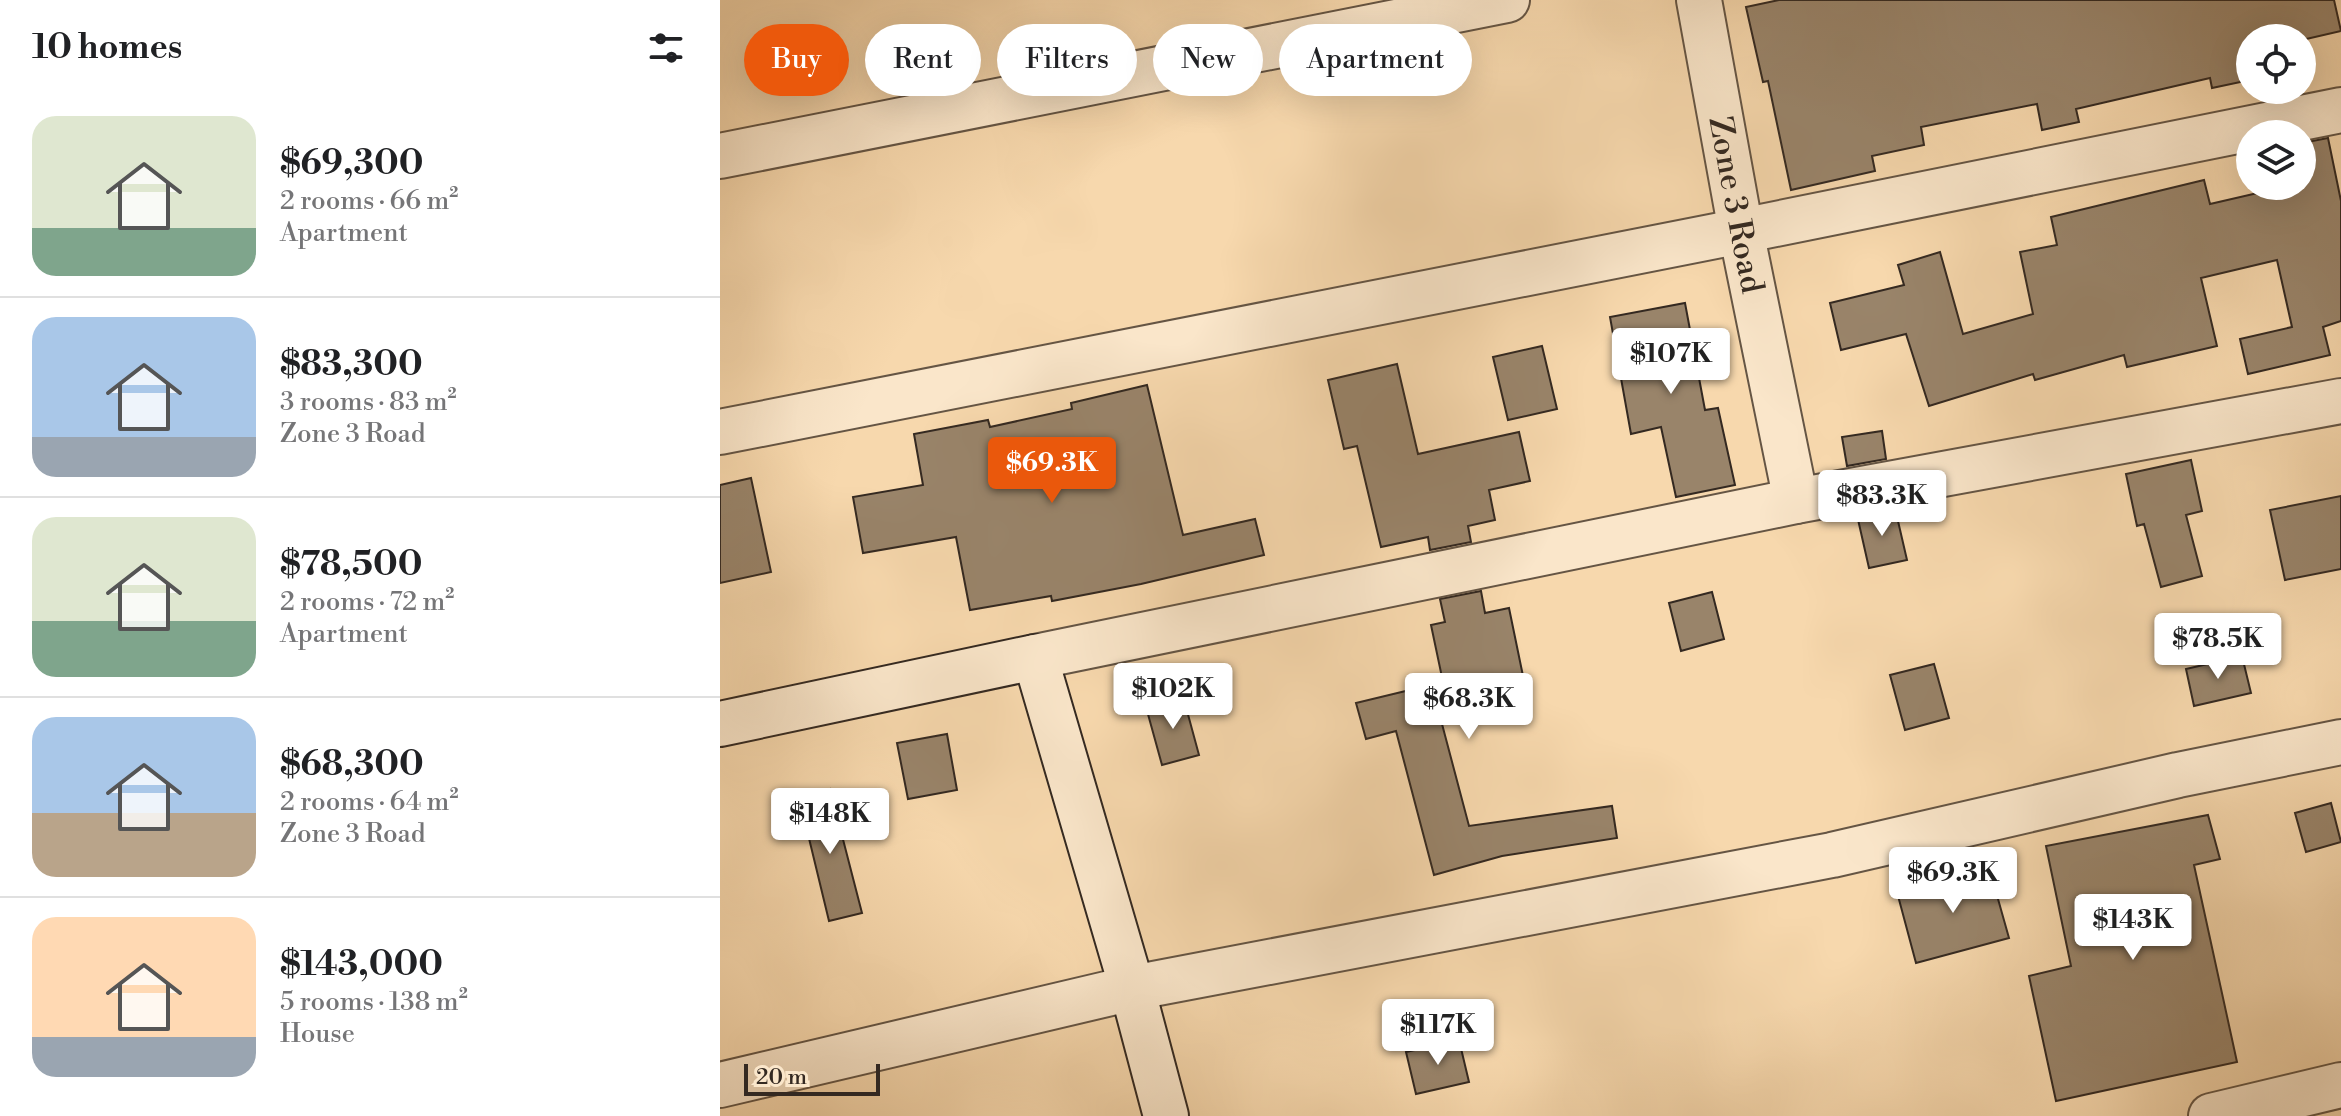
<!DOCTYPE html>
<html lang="en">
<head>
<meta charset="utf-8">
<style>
	body { margin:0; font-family:"Libre Bodoni",serif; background:#f2f2f2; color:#202124; height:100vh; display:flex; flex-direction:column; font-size:30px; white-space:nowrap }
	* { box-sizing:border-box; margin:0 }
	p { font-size:26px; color:#757577 }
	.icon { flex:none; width:44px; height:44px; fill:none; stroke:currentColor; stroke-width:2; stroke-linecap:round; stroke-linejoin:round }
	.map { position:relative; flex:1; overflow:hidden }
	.side { display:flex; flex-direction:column; background:#fff; width:720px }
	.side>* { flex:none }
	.top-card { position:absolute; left:24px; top:24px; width:760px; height:72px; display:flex; gap:16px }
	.tools { position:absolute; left:1516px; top:24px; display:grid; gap:16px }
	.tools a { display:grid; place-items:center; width:80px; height:80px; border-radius:50%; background:#fff; box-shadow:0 8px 32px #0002; font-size:40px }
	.scale { position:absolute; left:24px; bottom:20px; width:136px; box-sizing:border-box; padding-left:8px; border:4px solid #342921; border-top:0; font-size:22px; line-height:28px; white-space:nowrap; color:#342921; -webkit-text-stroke:6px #fae6ca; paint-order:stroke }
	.price { position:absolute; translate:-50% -68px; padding:0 18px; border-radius:8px; background:#fff; color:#222; font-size:26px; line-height:52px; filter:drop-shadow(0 2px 4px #0008) }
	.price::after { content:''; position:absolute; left:50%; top:48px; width:24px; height:18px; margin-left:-12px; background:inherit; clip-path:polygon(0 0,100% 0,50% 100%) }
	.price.current { background:#ea580c; color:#fff }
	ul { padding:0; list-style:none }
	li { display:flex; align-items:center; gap:24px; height:200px; padding:0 32px }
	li+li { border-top:2px solid #e0e0e0 }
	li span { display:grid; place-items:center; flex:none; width:224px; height:160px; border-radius:24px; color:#555 }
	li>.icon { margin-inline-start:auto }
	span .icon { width:96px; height:96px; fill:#fffc; stroke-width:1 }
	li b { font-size:34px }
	h2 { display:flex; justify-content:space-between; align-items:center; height:96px; padding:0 32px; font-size:34px }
	.tag { padding:0 28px; border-radius:36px; background:#fff; box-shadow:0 8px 32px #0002; font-size:28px; line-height:72px }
	.tag.current { background:#ea580c; color:#fff }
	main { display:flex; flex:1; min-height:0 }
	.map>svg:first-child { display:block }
	.building { fill:#99846a; stroke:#342921; stroke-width:2 }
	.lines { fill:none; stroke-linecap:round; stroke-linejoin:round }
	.street-casing { stroke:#655544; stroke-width:48 }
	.secondary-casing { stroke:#342921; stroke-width:48 }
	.street { stroke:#fae6ca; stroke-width:44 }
	.secondary { stroke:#fae6ca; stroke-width:44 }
	.labels { text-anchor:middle; stroke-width:8; stroke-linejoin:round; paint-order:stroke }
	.street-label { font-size:32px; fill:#342921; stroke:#fae6ca }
</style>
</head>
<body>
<main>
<section class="side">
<h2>10 homes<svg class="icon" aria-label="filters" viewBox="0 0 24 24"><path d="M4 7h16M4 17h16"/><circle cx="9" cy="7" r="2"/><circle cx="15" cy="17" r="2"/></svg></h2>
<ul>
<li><span style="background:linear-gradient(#dfe7d0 70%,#7fa58c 0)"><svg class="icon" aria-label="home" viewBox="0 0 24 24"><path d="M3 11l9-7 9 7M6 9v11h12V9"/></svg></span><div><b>$69,300</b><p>2 rooms · 66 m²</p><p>Apartment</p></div></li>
<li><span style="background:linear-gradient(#a9c7e8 75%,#9aa5b1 0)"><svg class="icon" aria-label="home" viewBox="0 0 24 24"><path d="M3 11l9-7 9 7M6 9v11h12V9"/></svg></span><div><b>$83,300</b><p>3 rooms · 83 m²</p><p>Zone 3 Road</p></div></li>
<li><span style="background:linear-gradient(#dfe7d0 65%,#7fa58c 0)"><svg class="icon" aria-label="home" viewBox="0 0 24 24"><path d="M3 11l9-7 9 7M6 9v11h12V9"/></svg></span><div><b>$78,500</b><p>2 rooms · 72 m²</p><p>Apartment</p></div></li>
<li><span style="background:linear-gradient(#a9c7e8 60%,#b9a48a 0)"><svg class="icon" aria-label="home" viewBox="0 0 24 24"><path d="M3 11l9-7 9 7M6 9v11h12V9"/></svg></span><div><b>$68,300</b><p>2 rooms · 64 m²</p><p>Zone 3 Road</p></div></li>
<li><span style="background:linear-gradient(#ffd9b3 75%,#9aa5b1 0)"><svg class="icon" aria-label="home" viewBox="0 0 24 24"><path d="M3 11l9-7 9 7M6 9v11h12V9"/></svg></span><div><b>$143,000</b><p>5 rooms · 138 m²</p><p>House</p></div></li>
</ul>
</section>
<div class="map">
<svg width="1621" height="1116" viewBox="0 0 1621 1116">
	<rect width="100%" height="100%" fill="#f7d8ad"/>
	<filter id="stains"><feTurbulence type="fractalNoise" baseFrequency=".0025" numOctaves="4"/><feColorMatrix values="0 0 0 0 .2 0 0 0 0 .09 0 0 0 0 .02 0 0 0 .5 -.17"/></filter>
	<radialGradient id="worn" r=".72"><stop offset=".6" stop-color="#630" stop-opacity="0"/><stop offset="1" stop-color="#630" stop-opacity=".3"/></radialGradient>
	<path class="building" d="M1059,0H1614L1621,31L1582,40L1530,38V80L1492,88L1490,78L1356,109L1359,122L1322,130L1317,104L1201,127L1204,145L1152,156L1155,171L1071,190L1048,81L1043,82L1026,7Z
		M1608,138L1621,201V321L1603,327L1610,355L1528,374L1520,339L1572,327L1557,260L1481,278L1497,346L1407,367L1404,355L1315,380L1313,374L1209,406L1186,334L1121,350L1110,303L1184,285L1178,265L1220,252L1243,334L1313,314L1300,252L1337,245L1331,217L1484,180L1490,204L1568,186H1582V143Z
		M965,303L985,410L998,408L1015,485L956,497L941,427L911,434L890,317Z
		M822,346L837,409L788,420L773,357Z
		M677,364L698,454L799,432L810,481L769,490L775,520L748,526L751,542L710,550L708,537L661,547L637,446L624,449L608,380Z
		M427,385L463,535L535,519L544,555L421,584L332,601L331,596L250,610L236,537L143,553L133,497L203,485L194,434L268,420L270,427L352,409L351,403Z
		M1162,431L1166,459L1127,466L1122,437Z
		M1471,460L1482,511L1466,515L1482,576L1441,587L1424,524L1417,526L1406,474Z
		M31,478L51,572L0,583V485Z
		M1621,496V569L1565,580L1550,510Z
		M1175,508L1187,560L1149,568L1137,515Z
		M761,591L765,613L789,608L809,705L722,724L749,826L892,806L897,838L782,856L714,875L676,731L646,739L636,703L723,682L711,625L725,622L720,599Z
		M992,592L1004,639L961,651L949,603Z
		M1522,656L1531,693L1474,706L1466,669Z
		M1214,664L1229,718L1185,730L1170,675Z
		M463,696L479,755L442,765L426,707Z
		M227,734L237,790L188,799L177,743Z
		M110,789L142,913L109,921L79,797Z
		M1611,803L1621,842L1586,852L1575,813Z
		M1488,815L1500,859L1474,865L1517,1062L1336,1101L1309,976L1351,966L1326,846Z
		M1269,867L1289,938L1196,963L1177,892Z
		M739,1040L749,1082L696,1094L686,1052Z"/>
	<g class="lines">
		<g class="street-casing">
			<g id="street">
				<path id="s1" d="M979,0L1021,231L1076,501"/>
				<path d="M0,156L787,0"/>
				<path d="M0,432L1021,231L1621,110"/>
				<path d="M315,657L1076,501L1621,401"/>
				<path d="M0,1085L412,988L1112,855L1458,775L1621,742"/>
				<path d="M1491,1116L1621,1085"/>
			</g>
		</g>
		<g class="secondary-casing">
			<path id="secondary" d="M0,724L315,657L412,988L446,1116"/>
		</g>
		<use href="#street" class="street"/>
		<use href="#secondary" class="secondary"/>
	</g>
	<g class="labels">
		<g class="street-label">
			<text dy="11" stroke="none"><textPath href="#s1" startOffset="208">Zone 3 Road</textPath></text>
		</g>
	</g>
	<rect width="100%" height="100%" filter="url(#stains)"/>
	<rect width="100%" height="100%" fill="url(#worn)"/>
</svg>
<div class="tools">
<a><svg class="icon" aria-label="locate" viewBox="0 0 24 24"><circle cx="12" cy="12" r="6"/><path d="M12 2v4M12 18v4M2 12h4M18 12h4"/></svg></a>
<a><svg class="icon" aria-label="layers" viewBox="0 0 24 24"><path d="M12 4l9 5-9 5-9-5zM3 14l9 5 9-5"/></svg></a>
</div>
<div class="scale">20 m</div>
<b class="price" style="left:951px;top:396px">$107K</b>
<b class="price current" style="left:332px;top:505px">$69.3K</b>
<b class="price" style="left:1162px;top:538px">$83.3K</b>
<b class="price" style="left:1498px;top:681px">$78.5K</b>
<b class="price" style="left:453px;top:731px">$102K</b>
<b class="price" style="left:749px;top:741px">$68.3K</b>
<b class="price" style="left:110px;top:856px">$148K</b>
<b class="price" style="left:1233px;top:915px">$69.3K</b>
<b class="price" style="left:1413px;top:962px">$143K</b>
<b class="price" style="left:718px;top:1067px">$117K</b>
<div class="top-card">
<a class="tag current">Buy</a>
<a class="tag">Rent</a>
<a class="tag">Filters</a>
<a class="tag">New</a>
<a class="tag">Apartment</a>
</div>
</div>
</main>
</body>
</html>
